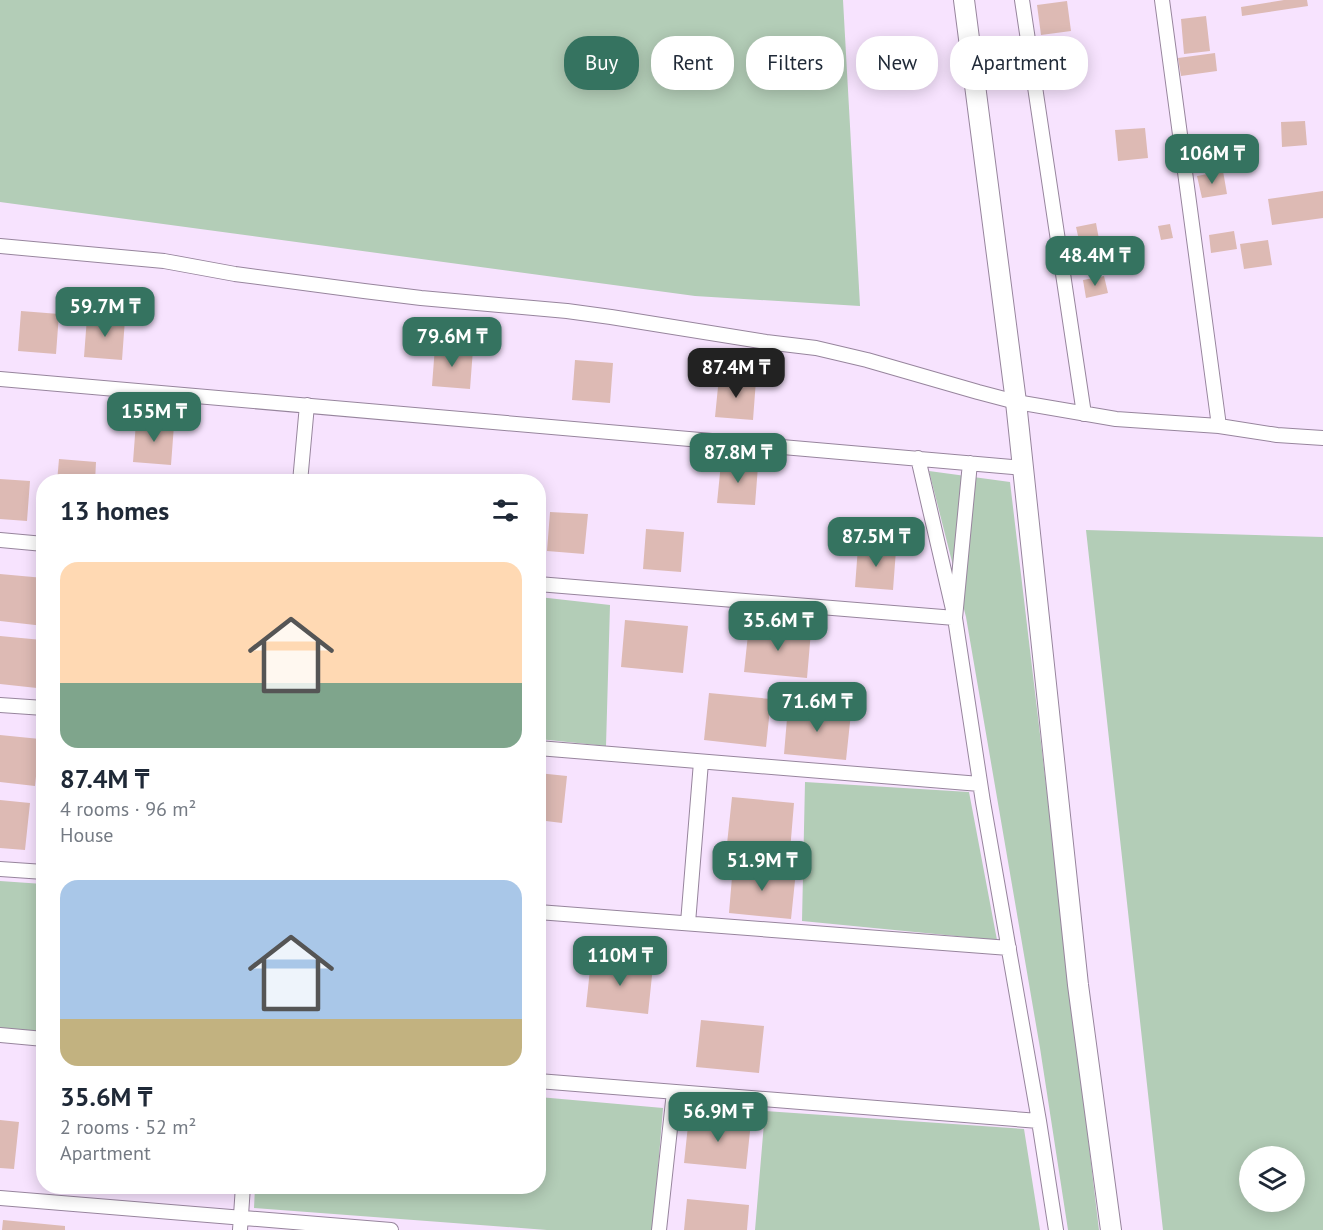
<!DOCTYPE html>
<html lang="en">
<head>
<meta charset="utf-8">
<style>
	body { margin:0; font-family:"PT Sans",sans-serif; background:#f2f2f3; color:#1f2937; height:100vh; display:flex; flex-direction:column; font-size:22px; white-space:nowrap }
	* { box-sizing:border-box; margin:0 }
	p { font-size:20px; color:#747a83 }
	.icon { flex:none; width:33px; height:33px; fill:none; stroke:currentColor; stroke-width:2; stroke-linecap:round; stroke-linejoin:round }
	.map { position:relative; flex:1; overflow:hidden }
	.panel { position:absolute; left:36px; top:474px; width:510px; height:720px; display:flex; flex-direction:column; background:#fff; border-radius:24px; box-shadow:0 3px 15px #0003 }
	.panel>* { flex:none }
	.banner { position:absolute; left:564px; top:36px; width:570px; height:54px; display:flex; gap:12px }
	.tools { position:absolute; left:1239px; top:1146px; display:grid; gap:12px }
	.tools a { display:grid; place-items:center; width:66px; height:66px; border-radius:50%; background:#fff; box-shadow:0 3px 15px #0003; font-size:30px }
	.price { position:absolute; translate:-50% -51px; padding:0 14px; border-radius:12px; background:#357360; color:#fff; font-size:20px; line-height:39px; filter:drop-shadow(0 2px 3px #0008) }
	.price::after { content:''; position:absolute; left:50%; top:36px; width:18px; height:14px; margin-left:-9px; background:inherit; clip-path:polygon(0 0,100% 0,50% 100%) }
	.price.current { background:#222; color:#fff }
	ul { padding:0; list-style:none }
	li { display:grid; align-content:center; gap:12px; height:318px; padding:0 24px }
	li span { display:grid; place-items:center; height:186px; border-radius:18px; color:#555 }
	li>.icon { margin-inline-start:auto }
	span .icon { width:108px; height:108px; fill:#fffc; stroke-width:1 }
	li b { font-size:26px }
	h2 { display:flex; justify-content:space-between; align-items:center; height:72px; padding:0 24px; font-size:26px }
	.chip { padding:0 21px; border-radius:24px; background:#fff; box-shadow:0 3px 15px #0003; font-size:21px; line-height:54px }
	.chip.current { background:#357360; color:#fff }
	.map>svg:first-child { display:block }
	.green { fill:#b3cdb7; fill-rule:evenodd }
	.building { fill:#ddbab4 }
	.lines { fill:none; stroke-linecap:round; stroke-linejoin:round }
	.street-casing { stroke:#97859d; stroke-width:16 }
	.secondary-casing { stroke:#97859d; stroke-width:22 }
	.street { stroke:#fff; stroke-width:14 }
	.secondary { stroke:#fff; stroke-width:20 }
</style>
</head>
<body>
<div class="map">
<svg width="1323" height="1230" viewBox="0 0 1323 1230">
	<rect width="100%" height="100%" fill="#f7e3fe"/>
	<path class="green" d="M0,0H843L860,306L695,296L0,202Z
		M929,471L1010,482L1099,1230H1068L1040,1048L966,617Z
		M1086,530L1323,537V1230H1163ZM1250,1156H1294V1202H1250Z
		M539,597L610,605L606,746L539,739Z
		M805,782L969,792L997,940L802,921Z
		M0,881L43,884V1032L0,1028Z
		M539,1097L663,1108L653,1230H547L254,1208L255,1187L538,1186Z
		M765,1111L1024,1129L1040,1230H755Z"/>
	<path class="building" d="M1284,0H1307L1308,6L1242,16L1241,7Z
		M1067,1L1071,31L1041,35L1037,5Z
		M1206,16L1210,51L1184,54L1181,19Z
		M1215,53L1217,71L1181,76L1178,58Z
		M1305,121L1307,145L1282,147L1281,122Z
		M1145,128L1148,158L1118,161L1115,130Z
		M1223,171L1227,194L1202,198L1197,176Z
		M1323,191V218L1272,225L1268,199Z
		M1096,223L1100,245L1081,249L1076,227Z
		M1170,224L1173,238L1161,240L1158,226Z
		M1234,231L1237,249L1211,253L1209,235Z
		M1268,240L1272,265L1244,269L1240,244Z
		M1104,276L1108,293L1086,298L1083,280Z
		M21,311L59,314L56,354L18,351Z
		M87,317L125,319L122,360L84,357Z
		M435,346L473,349L470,389L432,386Z
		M575,360L613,363L610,403L572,400Z
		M719,377L756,380L753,420L715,417Z
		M136,422L174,425L171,465L133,462Z
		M59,459L96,462L95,482H57Z
		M721,463L758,466L755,505L717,503Z
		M0,479L30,481L27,521L0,519Z
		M550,512L588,514L584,554L547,551Z
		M646,529L684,532L681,572L643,569Z
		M858,547L896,550L893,590L855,587Z
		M0,574L44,578V626L0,621Z
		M625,620L688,626L683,673L621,667Z
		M749,625L811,631L807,678L744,672Z
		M0,636L42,640L37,688L0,684Z
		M709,693L771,699L766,747L704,740Z
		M788,707L851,713L846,760L784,754Z
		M0,735L40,739L35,786L0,782Z
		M538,773L567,776L562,823L538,820Z
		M732,797L794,803L790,851L727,844Z
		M0,800L30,803L25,850L0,848Z
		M733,865L796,871L791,919L729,913Z
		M591,960L653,966L648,1014L586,1007Z
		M701,1020L764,1026L759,1073L696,1067Z
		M41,1056L44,1057V1104H36Z
		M689,1116L751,1122L746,1169L684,1163Z
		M0,1120L19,1122L14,1169L0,1168Z
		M185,1186H223L222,1192L185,1188Z
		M687,1199L749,1205L747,1230H684Z
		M3,1220L65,1226V1230H2Z"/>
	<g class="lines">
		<g class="street-casing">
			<path id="street" d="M1022,0L1084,414
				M1162,0L1219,426
				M0,246L164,261L235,274L364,291L421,298L567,311L611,317L766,342L816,348L867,360L978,392L1016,402L1116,419L1219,426L1277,435L1323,438
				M0,379L1023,468
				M918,458L955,618L983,802L1039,1121L1056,1230
				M300,482L307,405
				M0,540L44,544
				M538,584L955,618L970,463
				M0,705L44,708
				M538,748L980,784
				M0,869L44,872
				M538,912L1009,948
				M688,923L701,762
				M0,1035L44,1039
				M538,1081L1039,1121
				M0,1198L391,1230
				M240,1230L243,1186
				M659,1230L674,1092"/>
		</g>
		<g class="secondary-casing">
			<path id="secondary" d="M964,0L1016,402L1078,985L1111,1230"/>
		</g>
		<use href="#street" class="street"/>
		<use href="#secondary" class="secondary"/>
	</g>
</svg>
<div class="tools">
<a><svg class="icon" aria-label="layers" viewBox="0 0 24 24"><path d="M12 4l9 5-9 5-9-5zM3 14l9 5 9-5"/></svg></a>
</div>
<b class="price" style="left:1212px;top:185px">106M ₸</b>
<b class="price" style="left:1095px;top:287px">48.4M ₸</b>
<b class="price" style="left:105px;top:338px">59.7M ₸</b>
<b class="price" style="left:452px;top:368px">79.6M ₸</b>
<b class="price current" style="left:736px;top:399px">87.4M ₸</b>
<b class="price" style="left:154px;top:443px">155M ₸</b>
<b class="price" style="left:738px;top:484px">87.8M ₸</b>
<b class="price" style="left:876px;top:568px">87.5M ₸</b>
<b class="price" style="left:778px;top:652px">35.6M ₸</b>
<b class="price" style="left:817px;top:733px">71.6M ₸</b>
<b class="price" style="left:762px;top:892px">51.9M ₸</b>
<b class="price" style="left:620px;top:987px">110M ₸</b>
<b class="price" style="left:718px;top:1143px">56.9M ₸</b>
<div class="banner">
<a class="chip current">Buy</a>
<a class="chip">Rent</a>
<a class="chip">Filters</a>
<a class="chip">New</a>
<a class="chip">Apartment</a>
</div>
<section class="panel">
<h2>13 homes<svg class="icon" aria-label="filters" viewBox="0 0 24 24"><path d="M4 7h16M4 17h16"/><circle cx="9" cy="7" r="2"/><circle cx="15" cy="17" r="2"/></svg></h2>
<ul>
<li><span style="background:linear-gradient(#ffd9b3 65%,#7fa58c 0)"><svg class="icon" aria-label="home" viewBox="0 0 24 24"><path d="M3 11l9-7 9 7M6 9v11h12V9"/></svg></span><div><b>87.4M ₸</b><p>4 rooms · 96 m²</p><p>House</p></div></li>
<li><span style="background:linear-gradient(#a9c7e8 75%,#c2b280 0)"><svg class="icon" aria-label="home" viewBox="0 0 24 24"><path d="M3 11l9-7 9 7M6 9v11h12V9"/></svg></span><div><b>35.6M ₸</b><p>2 rooms · 52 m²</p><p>Apartment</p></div></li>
</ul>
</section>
</div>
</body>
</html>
